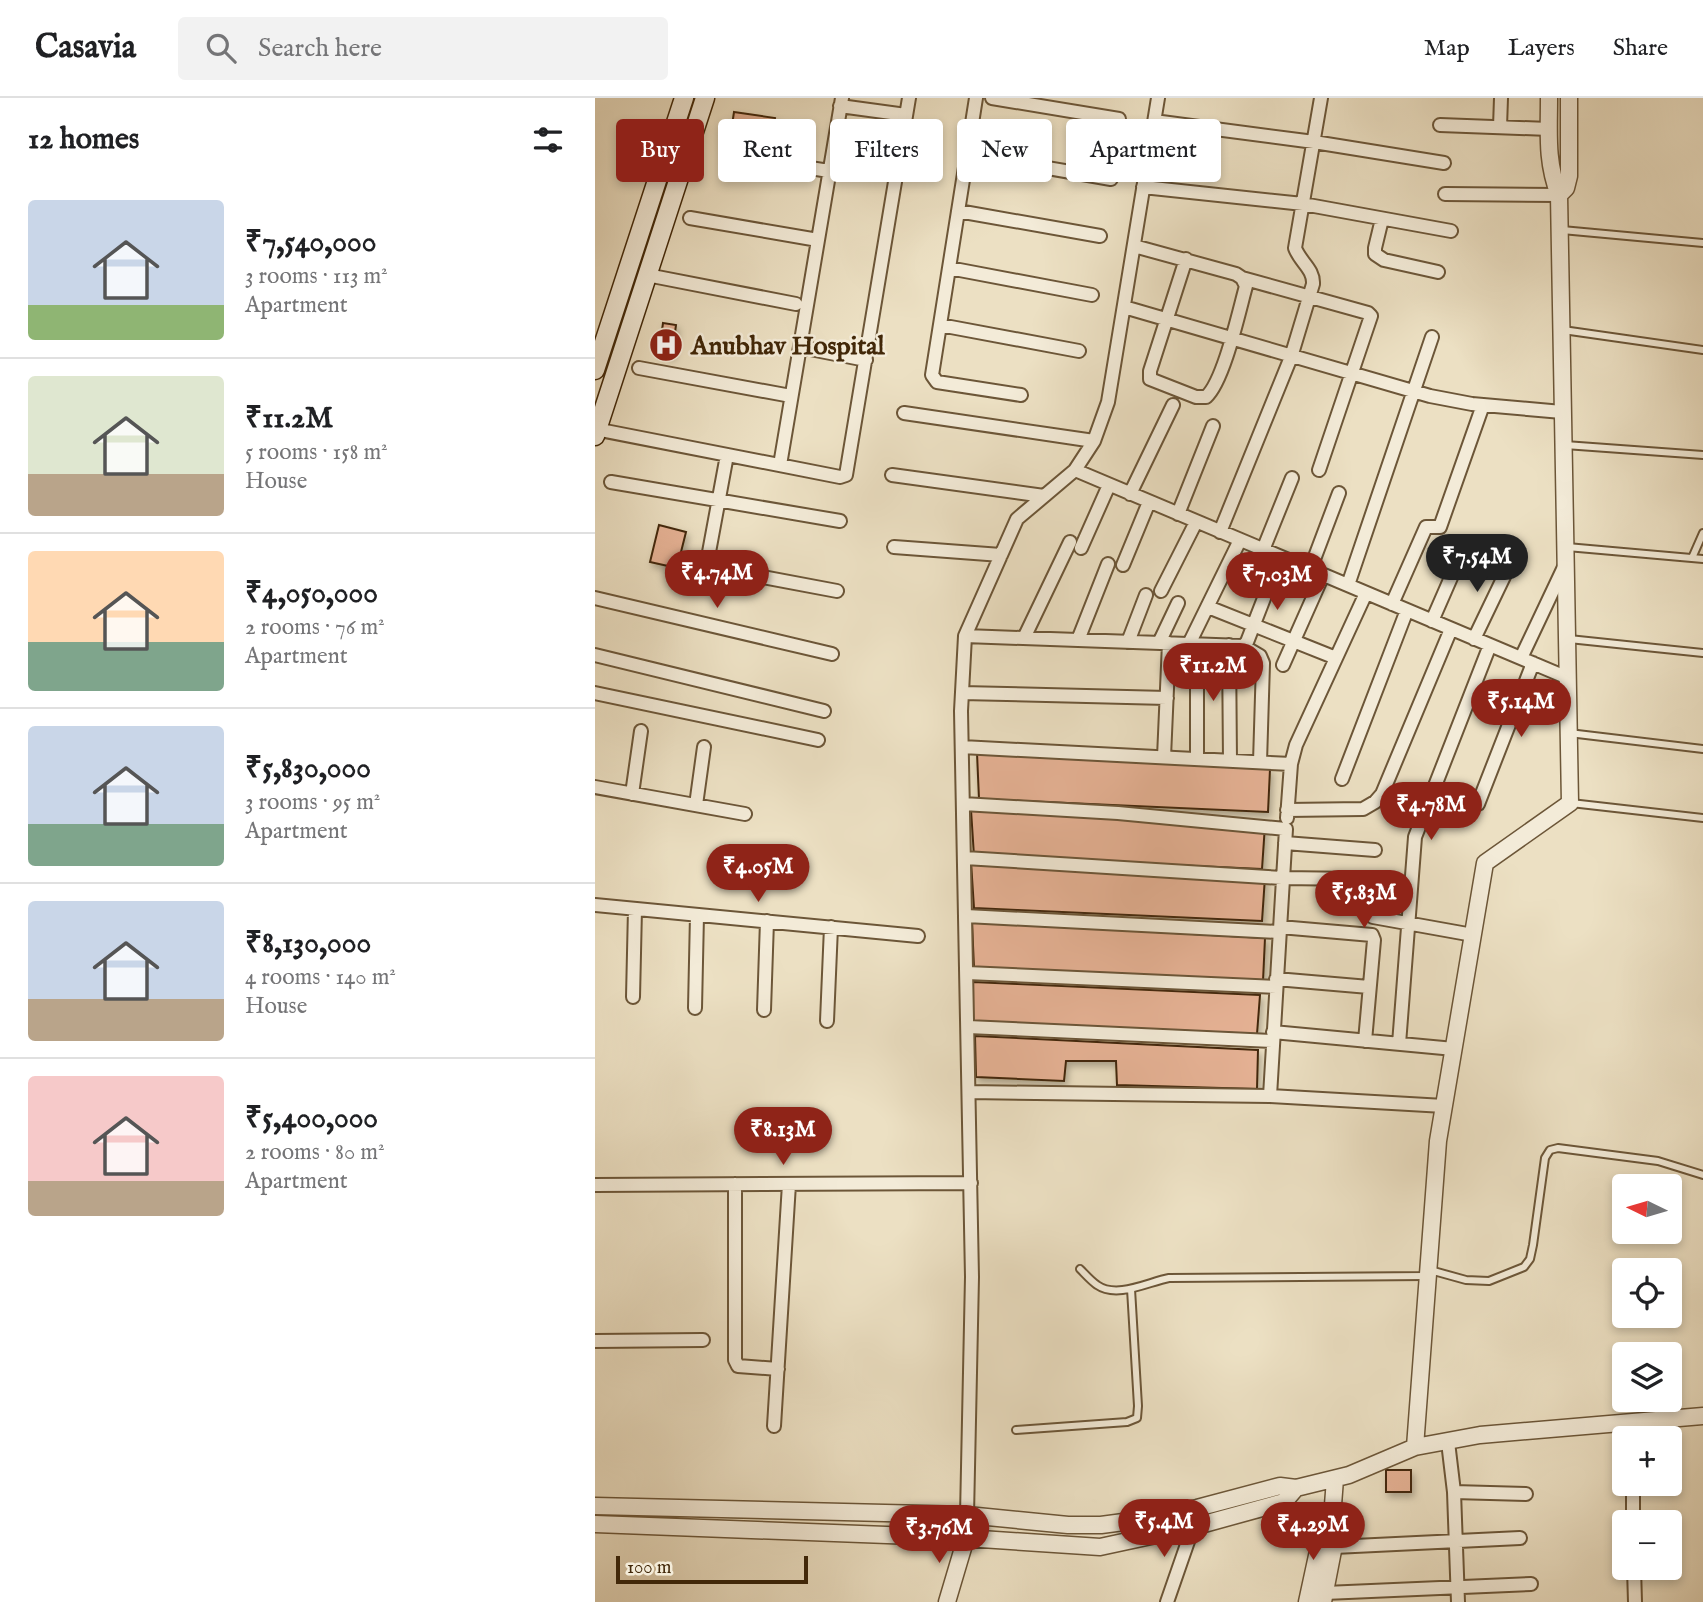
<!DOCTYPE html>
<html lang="en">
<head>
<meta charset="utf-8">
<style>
	body { margin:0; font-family:"IM FELL English",serif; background:#f2f2f2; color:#202124; height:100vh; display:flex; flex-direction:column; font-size:26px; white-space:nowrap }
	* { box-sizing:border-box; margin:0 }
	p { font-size:23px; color:#757577 }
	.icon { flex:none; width:38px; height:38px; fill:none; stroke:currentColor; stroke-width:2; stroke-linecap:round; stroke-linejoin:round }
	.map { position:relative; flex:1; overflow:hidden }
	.panel { display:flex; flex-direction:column; background:#fff; width:595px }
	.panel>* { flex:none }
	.top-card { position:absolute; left:21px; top:21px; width:665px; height:63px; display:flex; gap:14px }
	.needle { width:46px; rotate:275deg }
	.tools { position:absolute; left:1017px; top:1076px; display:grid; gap:14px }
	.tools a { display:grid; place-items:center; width:70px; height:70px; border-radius:7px; background:#fff; box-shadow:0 4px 10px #0003; font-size:35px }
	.scale { position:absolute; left:21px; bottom:18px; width:192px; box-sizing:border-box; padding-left:7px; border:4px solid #422809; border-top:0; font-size:19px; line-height:24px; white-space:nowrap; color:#422809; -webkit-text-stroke:5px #f3ebd8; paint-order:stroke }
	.price { position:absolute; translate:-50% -60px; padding:0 16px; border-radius:24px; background:#8f2418; color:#fff; font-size:23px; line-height:46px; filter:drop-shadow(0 2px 4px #0008) }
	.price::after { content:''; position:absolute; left:50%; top:42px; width:21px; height:16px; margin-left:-10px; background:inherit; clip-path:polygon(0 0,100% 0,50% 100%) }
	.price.active { background:#222; color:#fff }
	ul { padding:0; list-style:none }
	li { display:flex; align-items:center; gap:21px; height:175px; padding:0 28px }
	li+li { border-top:2px solid #e0e0e0 }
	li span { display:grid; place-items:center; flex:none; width:196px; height:140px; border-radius:7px; color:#555 }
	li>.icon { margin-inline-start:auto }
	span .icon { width:84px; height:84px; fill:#fffc; stroke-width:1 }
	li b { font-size:30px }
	h2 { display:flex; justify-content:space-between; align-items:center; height:84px; padding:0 28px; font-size:30px }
	.pill { padding:0 24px; border-radius:7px; background:#fff; box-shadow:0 4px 10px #0003; font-size:24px; line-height:63px }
	.pill.active { background:#8f2418; color:#fff }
	header { display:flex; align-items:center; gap:42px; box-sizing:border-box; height:98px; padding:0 35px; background:#fff; border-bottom:2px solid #e0e0e0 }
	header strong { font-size:33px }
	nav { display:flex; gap:38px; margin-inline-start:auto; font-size:24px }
	.search { width:490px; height:63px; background:#f2f2f2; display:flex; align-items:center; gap:18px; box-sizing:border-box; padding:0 24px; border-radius:7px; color:#757577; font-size:26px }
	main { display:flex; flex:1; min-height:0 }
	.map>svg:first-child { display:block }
	.building { fill:#e6b295; stroke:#422809; stroke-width:2; filter:url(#shadow) }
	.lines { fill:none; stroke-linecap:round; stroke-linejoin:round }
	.service-casing { stroke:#6c5638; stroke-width:10 }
	.minor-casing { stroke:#6c5638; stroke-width:16 }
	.tertiary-casing { stroke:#6c5638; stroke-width:19 }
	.secondary-casing { stroke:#422809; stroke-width:21 }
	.service { stroke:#f3ebd8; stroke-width:6 }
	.minor { stroke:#f3ebd8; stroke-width:12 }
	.tertiary { stroke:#f3ebd8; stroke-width:16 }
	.secondary { stroke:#f3ebd8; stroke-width:18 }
	.labels { text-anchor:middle; stroke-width:5; stroke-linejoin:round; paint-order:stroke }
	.poi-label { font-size:26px; font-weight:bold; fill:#422809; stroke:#f3ebd8; text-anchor:start }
</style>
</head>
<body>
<header>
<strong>Casavia</strong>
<div class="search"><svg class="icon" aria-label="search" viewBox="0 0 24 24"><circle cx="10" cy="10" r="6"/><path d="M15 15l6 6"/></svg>Search here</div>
<nav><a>Map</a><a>Layers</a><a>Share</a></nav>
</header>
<main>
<section class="panel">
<h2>12 homes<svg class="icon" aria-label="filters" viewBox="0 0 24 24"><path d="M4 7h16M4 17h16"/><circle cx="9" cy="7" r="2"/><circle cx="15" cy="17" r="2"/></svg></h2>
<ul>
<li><span style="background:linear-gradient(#c9d6e8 75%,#8fb573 0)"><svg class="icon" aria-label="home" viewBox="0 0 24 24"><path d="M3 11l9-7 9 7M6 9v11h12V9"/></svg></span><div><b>₹7,540,000</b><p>3 rooms · 113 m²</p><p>Apartment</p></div></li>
<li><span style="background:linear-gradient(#dfe7d0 70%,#b9a48a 0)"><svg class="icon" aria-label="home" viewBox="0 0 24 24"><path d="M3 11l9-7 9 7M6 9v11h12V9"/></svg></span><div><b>₹11.2M</b><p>5 rooms · 158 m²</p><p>House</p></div></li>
<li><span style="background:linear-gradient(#ffd9b3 65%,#7fa58c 0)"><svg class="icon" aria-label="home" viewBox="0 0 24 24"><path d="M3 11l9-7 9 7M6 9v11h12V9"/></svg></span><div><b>₹4,050,000</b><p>2 rooms · 76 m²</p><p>Apartment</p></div></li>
<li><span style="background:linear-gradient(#c9d6e8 70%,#7fa58c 0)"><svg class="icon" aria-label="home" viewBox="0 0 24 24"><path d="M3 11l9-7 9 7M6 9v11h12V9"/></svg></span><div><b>₹5,830,000</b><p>3 rooms · 95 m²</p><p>Apartment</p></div></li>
<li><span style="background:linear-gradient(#c9d6e8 70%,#b9a48a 0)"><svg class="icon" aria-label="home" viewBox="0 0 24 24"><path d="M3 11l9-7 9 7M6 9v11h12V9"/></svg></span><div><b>₹8,130,000</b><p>4 rooms · 140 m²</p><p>House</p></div></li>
<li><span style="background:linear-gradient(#f6c9c9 75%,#b9a48a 0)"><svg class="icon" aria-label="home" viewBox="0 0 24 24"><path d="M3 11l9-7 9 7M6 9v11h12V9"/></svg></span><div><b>₹5,400,000</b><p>2 rooms · 80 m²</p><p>Apartment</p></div></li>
</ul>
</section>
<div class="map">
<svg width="1108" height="1504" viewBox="0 0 1108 1504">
	<defs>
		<filter id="shadow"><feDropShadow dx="2.5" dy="4.5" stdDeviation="3.5" flood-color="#0004"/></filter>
	</defs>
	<rect width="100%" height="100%" fill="#ece0c3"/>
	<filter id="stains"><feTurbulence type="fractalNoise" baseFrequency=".00286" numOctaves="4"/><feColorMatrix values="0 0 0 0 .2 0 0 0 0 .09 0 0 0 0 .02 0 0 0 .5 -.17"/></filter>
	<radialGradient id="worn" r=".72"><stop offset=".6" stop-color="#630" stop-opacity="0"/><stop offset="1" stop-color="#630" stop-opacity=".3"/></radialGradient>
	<path class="building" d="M139,14L180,20L176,47L135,41Z
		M68,225L81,227L77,257L64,255Z
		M64,427L91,434L82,470L55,464Z
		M382,655L675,671L673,714L384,701Z
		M376,712L670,727L667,771L379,758Z
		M376,764L670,779L667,823L379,810Z
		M377,824L670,840L668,883L379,870Z
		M378,884L665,897L662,936L373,923Z
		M380,938L663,952L662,991L522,987L521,963H471L469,983L381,979Z
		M791,1372H816V1394H791Z"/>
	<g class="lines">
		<g class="service-casing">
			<path id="service" d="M967,132L1108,145
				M968,232L1108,252
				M970,347L1108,357
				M972,449L1108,461
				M1097,460L1108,435
				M974,541L1108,555
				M974,635L1108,651
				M976,705L1108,720
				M485,1171C490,1176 496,1183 502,1187C522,1201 553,1184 574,1180L831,1178
				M835,1172L871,1182L894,1183L929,1169L935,1161L938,1147L950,1060L955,1052L963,1050L1063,1063L1108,1077
				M421,1332L532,1324L542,1320L543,1308L536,1191"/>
		</g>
		<g class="minor-casing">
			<path id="minor" d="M381,0L337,277L342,284L426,297
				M397,0L524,21
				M245,8L311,17
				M559,23L719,44L849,65
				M845,27L954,31
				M905,29L906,0
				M372,56L516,81
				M165,62L234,73
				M548,89L708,106L856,133
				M850,96L964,97
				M363,113L505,138
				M95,120L223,142
				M787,121L780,150V156L789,162L843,174
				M539,148L641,176L647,180L651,188C644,213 629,283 611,299H601L555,281V273L591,161
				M354,170L497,197
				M52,177L201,206
				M647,180L773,215L776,218L724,372
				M529,209L835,298L877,306L967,314
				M345,227L484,253
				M205,249L271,262
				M44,270L196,298
				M309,315L499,343
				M0,331L245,379L251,377L314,0
				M132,357L112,465L114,469L242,493
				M185,367L247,0
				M480,372L973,580
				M297,377L449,398
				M16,384L245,423
				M535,396L578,307
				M583,416L618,328
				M625,434L696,259L718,186C719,171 705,164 700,150L726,0
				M299,449L406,457
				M486,450L514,387
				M668,452L697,380
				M528,467L554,404
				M715,472L744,395
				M753,487L837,239
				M566,493L601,424
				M0,500L237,556
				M797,506L831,429H845L888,307
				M613,509L741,560
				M837,523L868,452
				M370,538L648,548L665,558L668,565L665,664
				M429,540L475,444
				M879,541L915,466
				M483,542L513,466
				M533,544L551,497
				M564,545L583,505
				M594,546L645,442
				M602,546V661
				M634,547L635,663
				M648,548L652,544L685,459
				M0,557L229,613
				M926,560L970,467
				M688,567L728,477
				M0,595L223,642
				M367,595L572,600
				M367,649L696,666
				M569,659L574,545
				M747,681L812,512
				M0,689L150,716
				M37,696L46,633
				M368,706L523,715L691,731L675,998
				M883,706L938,565
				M101,707L109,649
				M692,712L768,711L780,704L787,696L856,531
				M692,720L696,666L701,647L771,495
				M690,745L780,752
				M370,760L687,780L765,781C781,789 769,806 778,819L878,837
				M0,807L323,838
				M371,818L684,834
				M685,829L777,837L779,842L770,943
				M372,875L681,889
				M681,881L774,889
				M38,899L40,811
				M100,910L102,817
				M169,912L172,823
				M232,923L236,829
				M373,929L678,943
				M678,934L859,951
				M804,946L820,739L895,547
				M374,994L675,998L849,1008
				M140,1086V1262L143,1268L183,1271
				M0,1087L376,1085
				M0,1243L108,1242
				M1037,1324V1340
				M179,1328L194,1086
				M853,1344L859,1394L863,1504
				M1038,1386V1424
				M859,1394L931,1396
				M372,1417L377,1179L366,613L370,538L422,421L480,372L499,343L513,304L563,0
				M739,1449L925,1440
				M1039,1470L1040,1504
				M730,1495L936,1486
				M572,1504L598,1429"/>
		</g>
		<g class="tertiary-casing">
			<path id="tertiary" d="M964,97L971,90L974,78V0
				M820,1349L885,1337L1108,1318
				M0,1408L372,1417L473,1427H506L536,1423L602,1410L685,1388L701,1390L754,1377L820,1349L843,1043L890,765L975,705L964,97C951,63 954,36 954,0
				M0,1426L371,1440L505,1449L598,1429L689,1404L701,1390
				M352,1504L371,1440V1430
				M712,1504L728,1430L737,1420
				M728,1504L742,1432L737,1420L740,1381"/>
		</g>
		<g class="secondary-casing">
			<path id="secondary" d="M0,272L89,0
				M0,338L110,0"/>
		</g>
		<use href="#service" class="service"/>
		<use href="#minor" class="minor"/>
		<use href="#tertiary" class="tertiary"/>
		<use href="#secondary" class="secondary"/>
	</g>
	<defs>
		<g id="hospital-disc" transform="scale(1.75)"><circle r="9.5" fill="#8f2418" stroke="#f3ebd8"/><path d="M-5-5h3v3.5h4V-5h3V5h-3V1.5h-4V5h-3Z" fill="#fff"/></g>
	</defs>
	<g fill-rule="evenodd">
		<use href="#hospital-disc" x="71" y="247"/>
	</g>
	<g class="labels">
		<g class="poi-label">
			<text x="96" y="256">Anubhav Hospital</text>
		</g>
	</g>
	<rect width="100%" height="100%" filter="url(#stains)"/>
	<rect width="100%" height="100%" fill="url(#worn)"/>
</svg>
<div class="tools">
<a><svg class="needle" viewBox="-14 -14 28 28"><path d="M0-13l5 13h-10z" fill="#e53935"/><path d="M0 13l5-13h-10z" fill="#757577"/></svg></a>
<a><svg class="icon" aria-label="locate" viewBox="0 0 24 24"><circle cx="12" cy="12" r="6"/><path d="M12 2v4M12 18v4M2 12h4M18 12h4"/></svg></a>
<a><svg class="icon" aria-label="layers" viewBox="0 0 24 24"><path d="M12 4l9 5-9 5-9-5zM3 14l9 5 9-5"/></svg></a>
<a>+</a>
<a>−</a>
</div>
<div class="scale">100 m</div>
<b class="price active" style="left:882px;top:496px">₹7.54M</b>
<b class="price" style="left:122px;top:512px">₹4.74M</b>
<b class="price" style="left:682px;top:514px">₹7.03M</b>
<b class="price" style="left:618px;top:605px">₹11.2M</b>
<b class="price" style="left:926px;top:641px">₹5.14M</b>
<b class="price" style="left:836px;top:744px">₹4.78M</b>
<b class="price" style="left:163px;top:806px">₹4.05M</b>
<b class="price" style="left:769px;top:832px">₹5.83M</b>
<b class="price" style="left:188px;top:1069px">₹8.13M</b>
<b class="price" style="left:569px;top:1461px">₹5.4M</b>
<b class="price" style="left:718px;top:1464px">₹4.29M</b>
<b class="price" style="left:344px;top:1467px">₹3.76M</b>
<div class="top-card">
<a class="pill active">Buy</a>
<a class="pill">Rent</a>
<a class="pill">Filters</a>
<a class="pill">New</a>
<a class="pill">Apartment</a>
</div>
</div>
</main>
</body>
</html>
